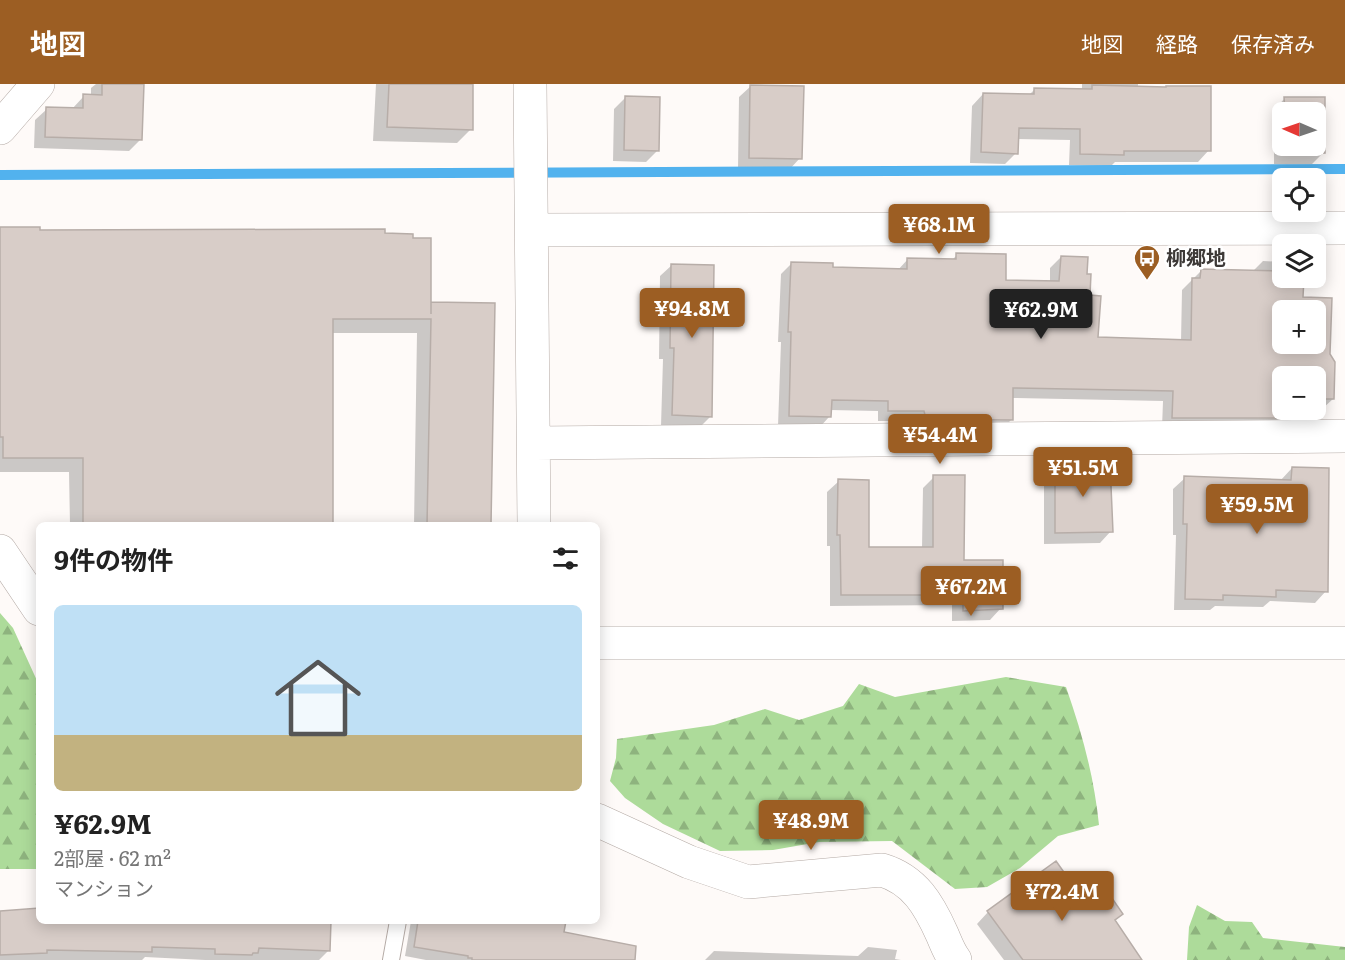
<!DOCTYPE html>
<html lang="ja">
<head>
<meta charset="utf-8">
<style>
	body { margin:0; font-family:Literata,"Noto Sans JP",serif; background:#f6f6f6; color:#222; height:100vh; display:flex; flex-direction:column; font-size:22px; white-space:nowrap }
	* { box-sizing:border-box; margin:0 }
	p { font-size:20px; color:#767676 }
	.icon { flex:none; width:33px; height:33px; fill:none; stroke:currentColor; stroke-width:2; stroke-linecap:round; stroke-linejoin:round }
	.map { position:relative; flex:1; overflow:hidden }
	.sheet { position:absolute; left:36px; top:438px; width:564px; height:402px; display:flex; flex-direction:column; background:#fff; border-radius:9px; box-shadow:0 3px 15px #0003 }
	.sheet>* { flex:none }
	.needle { width:39px; rotate:272deg }
	.controls { position:absolute; left:1272px; top:18px; display:grid; gap:12px }
	.controls a { display:grid; place-items:center; width:54px; height:54px; border-radius:9px; background:#fff; box-shadow:0 3px 15px #0003; font-size:30px }
	.price { position:absolute; translate:-50% -51px; padding:0 14px; border-radius:6px; background:#9c5e23; color:#fff; font-size:20px; line-height:39px; filter:drop-shadow(0 2px 3px #0008) }
	.price::after { content:''; position:absolute; left:50%; top:36px; width:18px; height:14px; margin-left:-9px; background:inherit; clip-path:polygon(0 0,100% 0,50% 100%) }
	.price.on { background:#222; color:#fff }
	ul { padding:0; list-style:none }
	li { display:grid; align-content:center; gap:12px; height:318px; padding:0 18px }
	li+li { border-top:2px solid #e0e0e0 }
	li span { display:grid; place-items:center; height:186px; border-radius:9px; color:#555 }
	li>.icon { margin-inline-start:auto }
	span .icon { width:108px; height:108px; fill:#fffc; stroke-width:1 }
	li b { font-size:26px }
	h2 { display:flex; justify-content:space-between; align-items:center; height:72px; padding:0 18px; font-size:26px }
	header { display:flex; align-items:center; gap:36px; box-sizing:border-box; height:84px; padding:0 30px; background:#9c5e23; color:#fff }
	header strong { font-size:28px }
	nav { display:flex; gap:33px; margin-inline-start:auto; font-size:21px }
	.map>svg:first-child { display:block }
	.forest { fill:url(#forest-firs) }
	.shadow { fill:#0003; fill-rule:evenodd }
	.lines { fill:none; stroke-linecap:round; stroke-linejoin:round }
	.stream { stroke:#52b2ee; stroke-width:10 }
	.building { fill:#d8cdc8; stroke:#b7ada8; stroke-width:1.5; fill-rule:evenodd }
	.service-casing { stroke:#b4aaa5; stroke-width:18 }
	.minor-casing { stroke:#b4aaa5; stroke-width:34 }
	.service { stroke:#fff; stroke-width:16 }
	.minor { stroke:#fff; stroke-width:33 }
	.labels { text-anchor:middle; stroke-width:5; stroke-linejoin:round; paint-order:stroke }
	.poi-label { font-size:20px; font-weight:bold; fill:#3d3937; stroke:#fff; text-anchor:start }
</style>
</head>
<body>
<header>
<strong>地図</strong>
<nav><a>地図</a><a>経路</a><a>保存済み</a></nav>
</header>
<div class="map">
<svg width="1345" height="876" viewBox="0 0 1345 876">
	<defs>
		<pattern id="forest-firs" width="22" height="20" patternUnits="userSpaceOnUse" patternTransform="scale(1.5)"><rect width="22" height="20" fill="#addb9a"/><path d="M5 1l3.5 6h-7zM16 11l3.5 6h-7z" fill="#8eb37e"/></pattern>
	</defs>
	<rect width="100%" height="100%" fill="#fefaf8"/>
	<path class="forest" d="M0,529L13,544L39,601V785H0Z
		M1006,593L1066,603C1082,649 1094,692 1099,741L1058,752L1020,784L987,803L955,805L892,757L819,758L773,766L720,767L663,740L625,714L610,697L616,674L617,655L714,641L765,625L799,636L843,622L859,600L895,613Z
		M1197,821L1225,837L1252,838L1263,854L1345,863V876H1187L1189,843Z"/>
	<path class="shadow" d="M96,0H142L141,55L129,67L34,64L35,36L47,25H72L84,12H91V4Z
		M376,0H471V45L457,59L373,57Z
		M1082,0H1138V3L1209,66L1198,78H1115L1111,82L1069,81L1070,56L1017,55L1016,69L1005,80L970,79L972,22L983,10L1029,11L1034,6H1082Z
		M751,2L800,74L789,86L738,84L739,13Z
		M625,14L657,67L646,78L613,77L614,25Z
		M1285,14H1323V69L1312,80H1274V26ZM1282,28H1316V62H1282Z
		M0,144L38,147L429,222L489,441H414L417,249H331L332,441H70L69,388H0Z
		M957,171L1004,198L1050,199V184L1061,173L1086,191L1097,255L1181,257L1182,206L1201,187L1252,188L1263,177L1282,178V194H1302V214L1331,215L1329,271L1333,315L1322,325H1316V292H1282V326H1293L1292,333L1282,344H1162L1163,317L1012,314V335L1001,346L915,345L914,337H878V327L830,326L829,333L819,344L778,342L781,258H778L781,190L792,179L832,184L897,187L908,175L951,177ZM1282,226H1316V260H1282Z
		M672,181L711,332L700,343L661,342L663,275H659L660,192Z
		M1055,380L1111,447L1100,459L1044,460V391Z
		M1292,384L1326,507L1315,519L1270,517L1263,523L1215,522L1210,526H1174L1176,451H1173V405L1185,394L1280,397Z
		M934,393L963,477L1001,524L990,536L952,537V521L830,522V462H827V408L839,397L868,465L922,464L923,404Z
		M1056,779L1085,820L1121,830L1114,838L1140,876H1004L977,840L988,828Z
		M39,826V837H330L329,866L319,876H205L145,873L142,876H0V829Z
		M411,837H564L563,849L611,876H426L405,872Z
		M868,863L897,866L895,875L901,876H705L714,867L858,872Z"/>
	<g class="lines">
		<path class="stream" d="M0,91L1345,85"/>
	</g>
	<path class="building" d="M102,0H144L142,56L45,53L46,23L83,24V10L102,11Z
		M389,0H473V46L387,43Z
		M750,1L804,2L802,75L749,74Z
		M1092,1L1166,3V2H1211V67H1124V71L1080,70V45L1019,44L1018,70L981,68L983,9L1034,10V4L1092,5Z
		M625,12L660,13L659,67L624,66Z
		M1284,13H1325V69L1285,70V62H1316V28H1285Z
		M0,143H40V146L385,145V149L413,150V154H431V230V218L495,219L491,441H427L431,235H333V441H83V374H3V353H0Z
		M956,169L1006,170V196L1059,197L1061,172L1088,173L1087,190H1091L1090,211L1101,212L1098,253L1191,256L1192,194H1200L1201,185L1282,187V194H1304L1303,213L1332,214L1330,270L1335,278L1334,315H1316V292H1282V326H1294V334H1172L1173,307L1013,304V336L926,335L924,327H888V317L832,316L831,333L789,332L791,248H788L791,178L833,179V183L907,185V174L956,175ZM1282,226H1316V260H1282Z
		M671,180L714,181L712,333L672,331L674,264H670Z
		M1055,378L1110,379L1113,448L1055,449Z
		M1292,383L1329,384L1328,508L1276,506V513L1223,511V516L1185,515L1187,440H1183L1184,392L1291,396Z
		M933,391H965L964,476H1003V525L963,527V511H841L840,451H837L838,395L869,396V463H933Z
		M1056,777L1085,818L1105,804L1123,830L1115,836L1142,876H1023L987,827Z
		M39,824V837H331L330,867L259,864L258,869H253L252,871L215,870V865L152,863V868L47,866V869L0,871V827Z
		M418,837H566L564,848L636,862L635,876H472V874H468V872L414,863Z"/>
	<g class="lines">
		<g class="service-casing">
			<path id="service" d="M391,876L398,837"/>
		</g>
		<g class="minor-casing">
			<path id="minor" d="M530,0L534,441
				M0,44L38,0
				M533,146L1345,144
				M535,359L1345,352
				M0,467L39,525
				M597,559H1345
				M597,736L689,778L748,798L882,786C915,796 929,821 942,850C946,859 949,868 955,876"/>
		</g>
		<use href="#service" class="service"/>
		<use href="#minor" class="minor"/>
	</g>
	<defs>
		<g id="bus-pin" transform="scale(1.35)"><path d="M0 17L-7.5 6A9.5 9.5 0 1 1 7.5 6Z" fill="#9c5e23" stroke="#fff"/><path d="M-5-6H5V4H4V6H2V4H-2V6H-4V4H-5ZM-3.5-4V0h7V-4ZM-3.5 1.2v1.5H-2V1.2ZM2 1.2v1.5H3.5V1.2Z" fill="#fff"/></g>
	</defs>
	<g fill-rule="evenodd">
		<use href="#bus-pin" x="1147" y="174"/>
	</g>
	<g class="labels">
		<g class="poi-label">
			<text x="1166" y="181">柳郷地</text>
		</g>
	</g>
</svg>
<div class="controls">
<a><svg class="needle" viewBox="-14 -14 28 28"><path d="M0-13l5 13h-10z" fill="#e53935"/><path d="M0 13l5-13h-10z" fill="#767676"/></svg></a>
<a><svg class="icon" aria-label="locate" viewBox="0 0 24 24"><circle cx="12" cy="12" r="6"/><path d="M12 2v4M12 18v4M2 12h4M18 12h4"/></svg></a>
<a><svg class="icon" aria-label="layers" viewBox="0 0 24 24"><path d="M12 4l9 5-9 5-9-5zM3 14l9 5 9-5"/></svg></a>
<a>+</a>
<a>−</a>
</div>
<b class="price" style="left:939px;top:171px">¥68.1M</b>
<b class="price" style="left:692px;top:255px">¥94.8M</b>
<b class="price on" style="left:1041px;top:256px">¥62.9M</b>
<b class="price" style="left:940px;top:381px">¥54.4M</b>
<b class="price" style="left:1083px;top:414px">¥51.5M</b>
<b class="price" style="left:1257px;top:451px">¥59.5M</b>
<b class="price" style="left:971px;top:533px">¥67.2M</b>
<b class="price" style="left:811px;top:767px">¥48.9M</b>
<b class="price" style="left:1062px;top:838px">¥72.4M</b>
<section class="sheet">
<h2>9件の物件<svg class="icon" aria-label="filters" viewBox="0 0 24 24"><path d="M4 7h16M4 17h16"/><circle cx="9" cy="7" r="2"/><circle cx="15" cy="17" r="2"/></svg></h2>
<ul>
<li><span style="background:linear-gradient(#bfe0f5 70%,#c2b280 0)"><svg class="icon" aria-label="home" viewBox="0 0 24 24"><path d="M3 11l9-7 9 7M6 9v11h12V9"/></svg></span><div><b>¥62.9M</b><p>2部屋 · 62 m²</p><p>マンション</p></div></li>
</ul>
</section>
</div>
</body>
</html>
